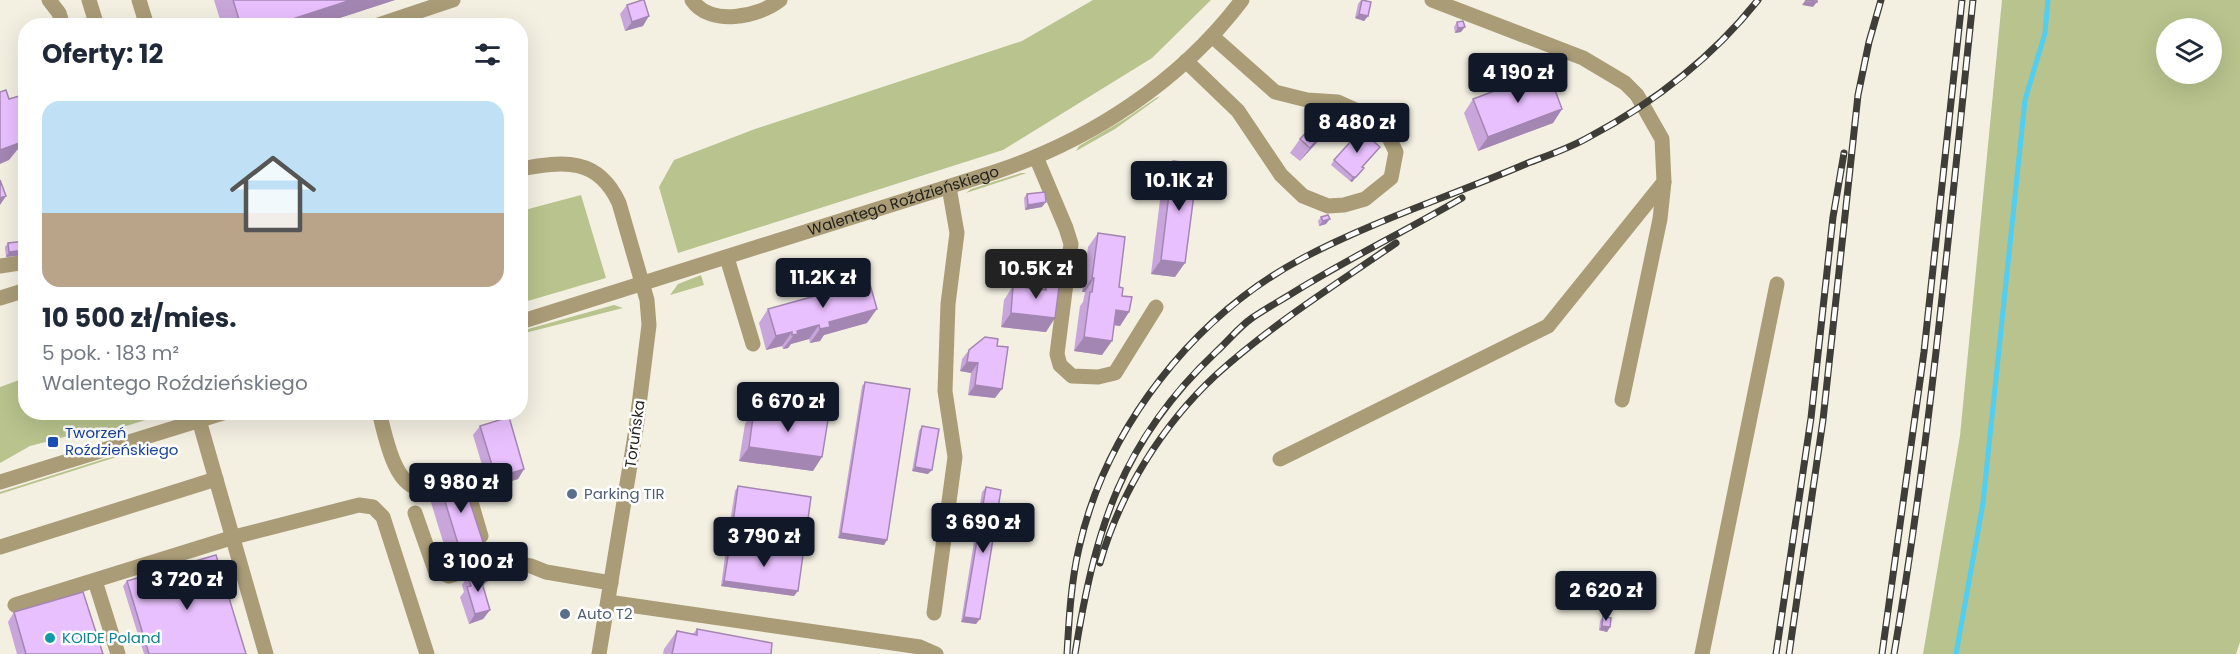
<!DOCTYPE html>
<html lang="pl">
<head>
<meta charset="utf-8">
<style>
	body { margin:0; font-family:Poppins,sans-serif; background:#f6f6f7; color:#1f2937; height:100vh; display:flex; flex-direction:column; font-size:22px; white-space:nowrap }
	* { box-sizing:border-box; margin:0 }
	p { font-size:20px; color:#747a83 }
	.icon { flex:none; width:33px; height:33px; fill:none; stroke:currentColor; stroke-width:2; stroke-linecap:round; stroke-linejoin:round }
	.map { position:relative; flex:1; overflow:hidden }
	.side { position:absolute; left:18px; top:18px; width:510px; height:402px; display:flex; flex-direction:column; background:#fff; border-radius:24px; box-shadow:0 6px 24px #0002 }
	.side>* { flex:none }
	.fabs { position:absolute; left:2156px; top:18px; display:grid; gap:12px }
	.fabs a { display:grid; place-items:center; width:66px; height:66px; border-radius:50%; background:#fff; box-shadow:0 6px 24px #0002; font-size:30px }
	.price { position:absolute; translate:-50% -51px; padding:0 14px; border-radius:6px; background:#111827; color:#fff; font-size:20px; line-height:39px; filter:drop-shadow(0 2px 3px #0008) }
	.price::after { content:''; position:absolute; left:50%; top:36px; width:18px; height:14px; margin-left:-9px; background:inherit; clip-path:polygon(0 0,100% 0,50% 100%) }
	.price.on { background:#222; color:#fff }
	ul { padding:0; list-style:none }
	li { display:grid; align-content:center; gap:12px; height:318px; padding:0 24px }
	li+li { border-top:2px solid #e0e1e3 }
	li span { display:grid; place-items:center; height:186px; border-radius:18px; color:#555 }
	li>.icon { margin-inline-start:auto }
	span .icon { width:108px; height:108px; fill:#fffc; stroke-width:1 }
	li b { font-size:26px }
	h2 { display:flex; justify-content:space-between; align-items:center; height:72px; padding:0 24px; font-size:26px }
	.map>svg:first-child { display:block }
	.green { fill:#b8c38d; fill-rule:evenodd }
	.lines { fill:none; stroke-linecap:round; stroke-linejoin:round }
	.stream { stroke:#51cef0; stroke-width:5 }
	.minor { stroke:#aa9c77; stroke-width:15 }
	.rail-casing { stroke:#3e3d37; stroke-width:7 }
	.rail { stroke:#fff; stroke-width:4.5; stroke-dasharray:14; stroke-linecap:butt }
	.wall { fill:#c8a5da }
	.shaded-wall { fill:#a386b2 }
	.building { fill:#e9c0fe; stroke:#a386b2; stroke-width:1.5 }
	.transit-dot { fill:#1a4fb4; stroke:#fff; stroke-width:2 }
	.service-dot { fill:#5c6f8a; stroke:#fff; stroke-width:2 }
	.culture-dot { fill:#0f9aa8; stroke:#fff; stroke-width:2 }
	.labels { text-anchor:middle; stroke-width:5; stroke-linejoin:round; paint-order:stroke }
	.street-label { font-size:15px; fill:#22211c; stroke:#fff }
	.transit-label { font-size:15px; fill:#164399; stroke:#fff; text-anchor:start }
	.service-label { font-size:15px; fill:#4e5e75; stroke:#fff; text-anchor:start }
	.culture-label { font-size:15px; fill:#0d838f; stroke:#fff; text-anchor:start }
</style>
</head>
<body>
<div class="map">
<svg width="2240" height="654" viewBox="0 0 2240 654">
	<rect width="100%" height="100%" fill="#f3f0e2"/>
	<path class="green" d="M1093,0H1211L1152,58L1003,150L678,253L659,187L674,160L755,129L1022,41Z
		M2002,0H2240V642L2236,654H1923L1960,436ZM2166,28H2211V74H2166Z
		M1161,96L1115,129L1076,151L1079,146L1125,119L1156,98Z
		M1021,173H1027L966,193L971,189Z
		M581,195L606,278L521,303V211Z
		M701,275L704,285L670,295L678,284Z
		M614,305L623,308L521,334V331Z
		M25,363L26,412L168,413L123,427L83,432L30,446L0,463V387L22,379L21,364Z
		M148,445L149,450L126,454L0,494V492Z"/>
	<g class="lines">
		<path class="stream" d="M1956,654L1983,503L2025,100L2045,33L2048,0"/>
		<g class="minor">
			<path d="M49,0L59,13L63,26"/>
			<path d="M89,0L97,26"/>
			<path d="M139,0L147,26"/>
			<path d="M692,0C710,27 759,17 780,0"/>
			<path d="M1432,0L1583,58L1625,83L1637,95L1662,139L1664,182L1660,219L1622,400"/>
			<path d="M375,26L453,0"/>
			<path d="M1186,61L1238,111L1281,175L1303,196L1328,206L1344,205L1365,199L1391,178L1396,152L1387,134L1369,116L1338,102L1307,100L1275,92L1212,36"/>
			<path d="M1036,157L1066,228L1071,244L1057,354L1060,365L1072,376L1098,377L1115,373L1156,307"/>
			<path d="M520,169C564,161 598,157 619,203L647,300L649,325L636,429L599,654"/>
			<path d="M727,258L753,344"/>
			<path d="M0,266L26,262"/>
			<path d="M0,298L26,290"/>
			<path id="s1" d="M520,322L995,172C1091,140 1180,82 1242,0"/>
			<path d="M379,412C385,433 394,490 423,488C436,487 451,479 463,475L481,536"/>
			<path d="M199,420L266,654"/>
			<path d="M1280,459L1548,326L1664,182"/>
			<path d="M0,482L226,412"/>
			<path d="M415,513L435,570L449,576L500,561L531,566L546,572L611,583"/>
			<path d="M0,547L216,479"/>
			<path d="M95,581L118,654"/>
			<path d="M608,602L920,647L936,654"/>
			<path d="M15,605L234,537L359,505L373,507L383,517L427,654"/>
			<path d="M934,613L955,457L945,391L948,304L957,233L949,187"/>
			<path d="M1702,654L1777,284"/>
		</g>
		<g class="rail-casing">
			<path id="rail" d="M1100,563C1120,493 1162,425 1216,375C1271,325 1335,285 1396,243
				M1067,654C1069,619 1071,582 1079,548C1106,427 1194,316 1303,258C1375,220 1454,195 1528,163C1549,155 1570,148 1589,137C1655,102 1711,59 1758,0
				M1075,654C1095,529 1121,442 1216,352C1228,341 1239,327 1252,318C1265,309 1278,302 1291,294C1347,259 1406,231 1462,198
				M1776,654L1811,418L1833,217L1844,153
				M1789,654L1823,420L1858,95L1869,42L1881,0
				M1882,654L1924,352L1962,0
				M1894,654C1931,438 1950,218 1973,0"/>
		</g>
		<use href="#rail" class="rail"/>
	</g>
	<path class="wall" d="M214,0H395L315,26H222Z
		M1361,0L1368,16L1364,21L1355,18L1358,4Z
		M627,5L643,26L625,31L620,14Z
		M1457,22L1461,32L1455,33L1454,27Z
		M1473,99L1562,109L1553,123L1478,151L1464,113Z
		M1342,112L1332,126L1300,161L1290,153L1300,139Z
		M1380,147L1363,167L1364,168L1352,182L1350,181L1331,165L1334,160Z
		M1173,161L1175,277L1151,274L1163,175Z
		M1027,194L1042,207L1025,210L1024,198Z
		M1321,217L1326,224L1319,226L1318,221Z
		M1098,233L1119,287L1129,312L1120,326L1114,325L1102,355L1074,351L1080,306L1083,302L1085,292H1082L1088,247Z
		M8,243L25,255L6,257L5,247Z
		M1048,277L1046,332L1001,327L1004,300L1013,286L1039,289Z
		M768,309L867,323L824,335L820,341L810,343L809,339L791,344L788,348L783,349L782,346L766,350L759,323Z
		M22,333L26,344L21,345L18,338Z
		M997,346L995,398L968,395L971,373L960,371L962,359L969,350Z
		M865,382L887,540L884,545L838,538L862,386Z
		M754,410L813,471L739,461L745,424Z
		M480,426L524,469L518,479L489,488L473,435Z
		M922,426L928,474L912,471L919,431Z
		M439,482L474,559L455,567L453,559L449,561L429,496Z
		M738,486L806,534L803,539L729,528L735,491Z
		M986,487L976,624L961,622L982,492Z
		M730,544L794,596L721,586L726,549Z
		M468,576L487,581L483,587L490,610L483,619L469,624L460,597L464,592L462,585Z
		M127,581L246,654H144L123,586Z
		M14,612L103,654H17L8,622Z
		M1603,616L1610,627L1607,632L1599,630L1600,621Z
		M697,629L771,654H663L664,649L677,631L693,634Z"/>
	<path class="shaded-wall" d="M351,0H395L315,26H271Z
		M1805,1L1817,2L1813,7L1802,5Z
		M1359,14L1368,16L1364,21L1355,18Z
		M649,16L643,26L625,31L632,22Z
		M1465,27L1461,32L1455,33L1458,28Z
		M1562,109L1553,123L1478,151L1488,137Z
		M1342,112L1332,126L1300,161L1310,148Z
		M26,132V146L18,149L9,160L0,164V150L19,134Z
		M1364,168L1352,182L1350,181L1353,177Z
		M6,196L0,205V198Z
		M1046,202L1042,207L1025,210L1028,205Z
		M1330,219L1326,224L1319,226L1323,221Z
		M26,250L25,255L6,257L9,252Z
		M1161,260L1185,263L1175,277L1151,274Z
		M1092,278H1094L1085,292H1082Z
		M877,309L867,323L824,335L820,341L810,343L820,329L829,322Z
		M1116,310L1129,312L1120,326L1106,324Z
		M1011,313L1055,318L1046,332L1001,327Z
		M819,325L809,339L791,344L788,348L783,349L797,331Z
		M792,332L782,346L766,350L776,336Z
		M1084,337L1112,341L1102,355L1074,351Z
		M967,362L978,363L971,373L960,371Z
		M975,385L1002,389L995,398L968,395Z
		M749,447L822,457L813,471L739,461Z
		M915,467L932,470L928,474L912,471Z
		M524,469L518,479L489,488L496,478Z
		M733,523L806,534L803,539L729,528Z
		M841,533L887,540L884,545L838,538Z
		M463,545L453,559L449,561L459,547Z
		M484,545L474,559L455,567L465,553Z
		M724,581L798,591L794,596L721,586Z
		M490,610L483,619L469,624L475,614Z
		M964,617L980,619L976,624L961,622Z
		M1602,626L1610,627L1607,632L1599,630Z"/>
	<path class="building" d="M233,0H351L271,26H241Z
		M642,0H644L649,16L632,22L627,5Z
		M1362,0L1371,2L1368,16L1359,14Z
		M1805,0H1817V2Z
		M1463,21L1465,27L1458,28L1457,22Z
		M1548,71L1562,109L1488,137L1473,99Z
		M6,90L9,99L26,94V132L19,134L22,142L0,150V92Z
		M1333,104L1342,112L1310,148L1300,139Z
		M1361,130L1380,147L1362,167L1364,168L1356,177H1353L1334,160Z
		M1173,161L1198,164L1185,263L1161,260Z
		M0,180L6,196L0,198Z
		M1045,192L1046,202L1028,205L1027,194Z
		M1328,215L1330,219L1323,221L1321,217Z
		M1098,233L1125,237L1119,287L1123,288L1122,296L1132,297L1129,312L1116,310L1112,341L1084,337L1090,292H1092L1094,278H1092Z
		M26,241V250L9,252L8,243Z
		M1048,277L1060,279L1055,318L1011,313L1013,286L1046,290Z
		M869,281L877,309L829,322L830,327L820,329L819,325L797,331L798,334L792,335V332L776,336L768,309Z
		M26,332V340H24L22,333Z
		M985,337L998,339L997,346L1008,347L1002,389L975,385L978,363L967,362L969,350Z
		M865,382L910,389L887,540L841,533Z
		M754,410L828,420L822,457L749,447Z
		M509,417L524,469L496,478L480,426Z
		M922,426L939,429L932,470L915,467Z
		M461,475L484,545L465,553L463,545L459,547L439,482Z
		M738,486L811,497L806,534L733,523Z
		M986,487L1001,490L980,619L964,617Z
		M730,544L803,555L798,591L724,581Z
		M216,555L246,654H149L127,581Z
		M484,571L487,581L482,583L490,610L475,614L467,587L471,586L468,576Z
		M83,592L103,654H26L14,612Z
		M1603,616L1611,618L1610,627L1602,626Z
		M697,629L772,643L771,654H672L677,631L697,635Z"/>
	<rect class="transit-dot" x="47" y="436" width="12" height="12" rx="3"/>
	<g class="service-dot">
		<circle cx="572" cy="494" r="6"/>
		<circle cx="565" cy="614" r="6"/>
	</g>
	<circle class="culture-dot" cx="50" cy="638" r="6"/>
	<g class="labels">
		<g class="street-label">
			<text dy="5" stroke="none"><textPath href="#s1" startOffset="402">Walentego Roździeńskiego</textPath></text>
			<text transform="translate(635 434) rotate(-82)" y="5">Toruńska</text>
		</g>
		<g class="transit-label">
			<text x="65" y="438">Tworzeń<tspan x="65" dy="17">Roździeńskiego</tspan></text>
		</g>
		<g class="service-label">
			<text x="584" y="499">Parking TIR</text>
			<text x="577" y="619">Auto T2</text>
		</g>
		<g class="culture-label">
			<text x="62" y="643">KOIDE Poland</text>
		</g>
	</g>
</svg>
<div class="fabs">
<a><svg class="icon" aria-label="layers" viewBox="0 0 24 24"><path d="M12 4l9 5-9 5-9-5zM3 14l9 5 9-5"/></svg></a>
</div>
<b class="price" style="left:1518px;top:104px">4 190 zł</b>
<b class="price" style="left:1357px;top:154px">8 480 zł</b>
<b class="price" style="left:1179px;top:212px">10.1K zł</b>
<b class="price on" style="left:1036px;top:300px">10.5K zł</b>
<b class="price" style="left:823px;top:309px">11.2K zł</b>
<b class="price" style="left:788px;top:433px">6 670 zł</b>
<b class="price" style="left:461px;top:514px">9 980 zł</b>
<b class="price" style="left:983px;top:554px">3 690 zł</b>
<b class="price" style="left:764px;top:568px">3 790 zł</b>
<b class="price" style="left:478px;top:593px">3 100 zł</b>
<b class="price" style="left:187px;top:611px">3 720 zł</b>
<b class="price" style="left:1606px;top:622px">2 620 zł</b>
<section class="side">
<h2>Oferty: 12<svg class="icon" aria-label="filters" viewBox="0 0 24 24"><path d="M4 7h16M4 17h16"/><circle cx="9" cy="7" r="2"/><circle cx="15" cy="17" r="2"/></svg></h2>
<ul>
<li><span style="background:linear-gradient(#bfe0f5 60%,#b9a48a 0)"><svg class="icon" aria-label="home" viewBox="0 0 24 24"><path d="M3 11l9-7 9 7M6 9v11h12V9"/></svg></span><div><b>10 500 zł/mies.</b><p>5 pok. · 183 m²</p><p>Walentego Roździeńskiego</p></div></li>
</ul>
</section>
</div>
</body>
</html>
